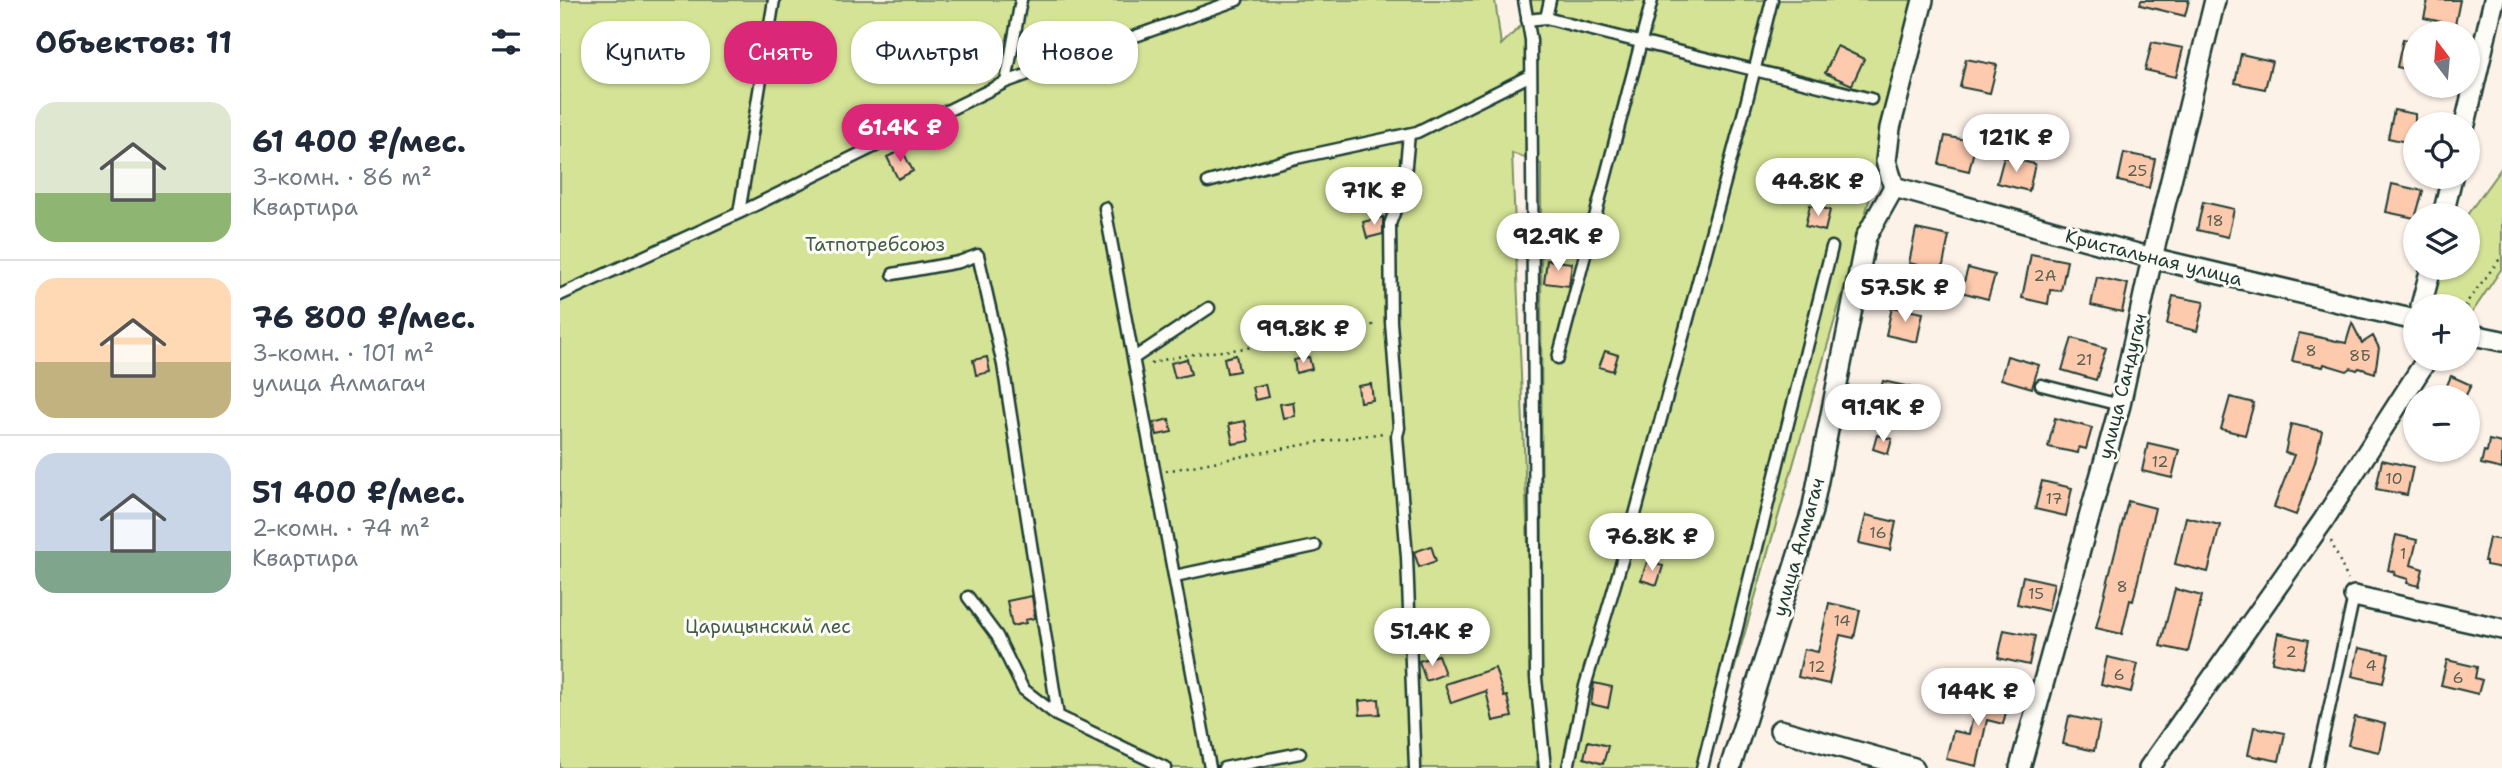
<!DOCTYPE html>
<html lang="ru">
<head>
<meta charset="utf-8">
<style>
	body { margin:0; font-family:"Shantell Sans",sans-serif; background:#f6f6f7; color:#1f2937; height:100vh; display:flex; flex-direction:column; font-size:26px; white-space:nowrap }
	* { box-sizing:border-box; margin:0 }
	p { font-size:23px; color:#747a83 }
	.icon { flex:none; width:38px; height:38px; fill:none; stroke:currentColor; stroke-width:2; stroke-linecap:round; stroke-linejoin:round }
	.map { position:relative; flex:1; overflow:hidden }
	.sheet { display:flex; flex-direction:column; background:#fff; width:560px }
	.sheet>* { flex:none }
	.banner { position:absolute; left:21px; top:21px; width:665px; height:63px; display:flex; gap:14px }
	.needle { width:46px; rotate:344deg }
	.tools { position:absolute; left:1843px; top:21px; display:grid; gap:14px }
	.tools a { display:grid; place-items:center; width:77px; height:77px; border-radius:50%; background:#fff; box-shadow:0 2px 5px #0004; font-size:35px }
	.price { position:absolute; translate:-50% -60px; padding:0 16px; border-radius:24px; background:#fff; color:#222; font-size:23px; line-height:46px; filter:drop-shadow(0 2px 4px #0008) }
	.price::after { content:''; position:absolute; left:50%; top:42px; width:21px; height:16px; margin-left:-10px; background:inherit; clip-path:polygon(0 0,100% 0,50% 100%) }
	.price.selected { background:#db2777; color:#fff }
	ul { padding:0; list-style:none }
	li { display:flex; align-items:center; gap:21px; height:175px; padding:0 35px }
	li+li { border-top:2px solid #e0e1e3 }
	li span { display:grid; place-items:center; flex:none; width:196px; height:140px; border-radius:21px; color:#555 }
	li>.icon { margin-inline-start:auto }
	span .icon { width:84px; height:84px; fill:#fffc; stroke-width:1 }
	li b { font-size:30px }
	h2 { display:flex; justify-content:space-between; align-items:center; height:84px; padding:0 35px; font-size:30px }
	.pill { padding:0 24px; border-radius:28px; background:#fff; box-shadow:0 2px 5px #0004; font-size:24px; line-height:63px }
	.pill.selected { background:#db2777; color:#fff }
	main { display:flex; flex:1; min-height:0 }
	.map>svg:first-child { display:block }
	.green { fill:#d4e396; stroke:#7a9065; stroke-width:2 }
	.building { fill:#fecaae; stroke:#1f3d34; stroke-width:2 }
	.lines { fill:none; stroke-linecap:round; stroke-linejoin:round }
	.lane-casing { stroke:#1f3d34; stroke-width:15 }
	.street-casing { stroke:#1f3d34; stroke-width:24 }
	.path { stroke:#1f3d34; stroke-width:2.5; stroke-dasharray:2 5; stroke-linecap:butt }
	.lane { stroke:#fdfcf7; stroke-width:10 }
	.street { stroke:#fdfcf7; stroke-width:19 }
	.labels { text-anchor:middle; stroke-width:6; stroke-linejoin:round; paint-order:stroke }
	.number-label { font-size:16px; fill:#576052 }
	.park-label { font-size:19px; fill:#435e48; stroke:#fdfcf7 }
	.street-label { font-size:19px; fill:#1f3d34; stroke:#fdfcf7 }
</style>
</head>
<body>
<main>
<section class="sheet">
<h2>Объектов: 11<svg class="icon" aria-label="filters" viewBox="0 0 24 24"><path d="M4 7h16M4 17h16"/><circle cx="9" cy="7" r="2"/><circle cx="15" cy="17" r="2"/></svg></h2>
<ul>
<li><span style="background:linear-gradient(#dfe7d0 65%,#8fb573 0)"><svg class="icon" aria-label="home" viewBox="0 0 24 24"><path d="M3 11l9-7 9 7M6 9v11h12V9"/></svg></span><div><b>61 400 ₽/мес.</b><p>3-комн. · 86 m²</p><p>Квартира</p></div></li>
<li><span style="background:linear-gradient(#ffd9b3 60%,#c2b280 0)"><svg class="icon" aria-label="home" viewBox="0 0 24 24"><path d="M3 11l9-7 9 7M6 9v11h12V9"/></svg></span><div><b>76 800 ₽/мес.</b><p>3-комн. · 101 m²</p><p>улица Алмагач</p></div></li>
<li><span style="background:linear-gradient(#c9d6e8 70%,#7fa58c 0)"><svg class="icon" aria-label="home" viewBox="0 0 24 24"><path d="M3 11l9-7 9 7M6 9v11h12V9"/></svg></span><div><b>51 400 ₽/мес.</b><p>2-комн. · 74 m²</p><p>Квартира</p></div></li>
</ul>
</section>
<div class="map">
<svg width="1942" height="768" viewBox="0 0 1942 768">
	<rect width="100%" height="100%" fill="#fdf2e8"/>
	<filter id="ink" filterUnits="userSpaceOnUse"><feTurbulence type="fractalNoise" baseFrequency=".0143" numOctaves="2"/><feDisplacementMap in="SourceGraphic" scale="14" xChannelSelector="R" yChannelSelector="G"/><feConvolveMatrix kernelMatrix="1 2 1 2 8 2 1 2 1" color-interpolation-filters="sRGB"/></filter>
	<g filter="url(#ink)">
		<path class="green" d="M0,0H935L941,45L970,17L968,0H1359L1319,166L1146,768H982L981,164L952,153L977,768H0Z
			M1942,167V268L1909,317L1908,306H1868L1879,268H1908L1907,215Z"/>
		<path class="building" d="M1581,0H1629L1625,16L1580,5Z
			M1868,0H1900L1895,25L1864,18Z
			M1843,39L1855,41V71L1837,67Z
			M1592,42L1623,48L1616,77L1585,70Z
			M1277,46L1304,59L1292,85L1265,73Z
			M1681,54L1712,61L1705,89L1675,83Z
			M1406,59L1437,65L1430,93L1400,87Z
			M1834,110L1855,114V144L1828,138Z
			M1385,136L1416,142L1409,171L1379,164Z
			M342,150L353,171L338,179L327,157Z
			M1564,153L1595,159L1589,188L1558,181Z
			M1444,157L1475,164L1469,191L1437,183Z
			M1832,184L1863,191L1855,218L1826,212Z
			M1643,202L1674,209L1668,237L1637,230Z
			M1250,205L1270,210L1265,231L1245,226Z
			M823,217V234L807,238L803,222Z
			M1356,229L1389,236L1382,270L1349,263Z
			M1471,254L1507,261L1501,291L1490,290L1488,304L1462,298Z
			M987,260L1012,263L1009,286L984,283Z
			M1408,268L1435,275L1428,299L1401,292Z
			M1537,277L1568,284L1562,312L1531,305Z
			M1613,296L1644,302L1637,331L1607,324Z
			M1332,307L1363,313L1357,342L1326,335Z
			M1792,323L1802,343L1813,336L1819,348L1815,373L1799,368L1797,370L1791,368L1787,371L1764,364L1763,367L1732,361L1739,333L1786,343Z
			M1512,338L1546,348L1536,380L1502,370Z
			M1045,351L1058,355L1053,371L1039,367Z
			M676,355L679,371L667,373L664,358Z
			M1447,356L1479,365L1472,388L1441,379Z
			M427,357L430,372L416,375L413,360Z
			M749,357L752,369L736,373L734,360Z
			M627,359L631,374L615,378L611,363Z
			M1891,376L1911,385L1905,397H1882Z
			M1323,381L1350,387L1343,417L1315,410Z
			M705,384L708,397L695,400L692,387Z
			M811,384L813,400L800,402L798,386Z
			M1670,397L1694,403L1685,435L1661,429Z
			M733,402L735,416L723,418L720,404Z
			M1495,418L1532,428L1526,449L1519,447L1518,453L1488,447Z
			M609,419L612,432L597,435L594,423Z
			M685,421L689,441L673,444L669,424Z
			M1731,424L1762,431L1755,462L1736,515L1714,507L1734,455L1725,453Z
			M1317,435L1332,439L1328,454L1313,449Z
			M1929,440L1942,443V469L1921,464L1924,451L1927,452Z
			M1588,443L1619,450L1612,478L1582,471Z
			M1822,460L1853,467L1847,495L1816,489Z
			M1482,481L1512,488L1506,516L1475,509Z
			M1568,501L1595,508L1573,601L1570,600L1562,634L1536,628Z
			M1306,515L1336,522L1330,550L1299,543Z
			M1626,517L1660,525L1648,572L1615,564Z
			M1836,535L1857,540L1851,565L1863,569L1859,586L1847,583L1848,579L1834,575L1835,572L1828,570Z
			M1929,538L1942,540V568L1926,565V561H1924Z
			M871,546L876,561L859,567L854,552Z
			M1087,562L1103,566L1097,585L1081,580Z
			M1463,576L1494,583L1488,611L1457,604Z
			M1615,589L1642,596L1628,652L1600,646Z
			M472,596L475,618L465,620L466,623L452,626L447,601Z
			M1269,603L1300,610L1294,638L1280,635L1269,684L1238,677L1244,649L1258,652Z
			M882,610L890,624L875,632L868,617Z
			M1444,630L1475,636L1469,665L1438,658Z
			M1718,633L1749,640L1743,668L1712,662Z
			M1799,648L1829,654L1823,683L1792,676Z
			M878,655L885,674L866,681L859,661Z
			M1547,657L1578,664L1571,692L1541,685Z
			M1887,660L1917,667L1915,678L1922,680L1918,694L1881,685Z
			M935,668L944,697L947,696L952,717L933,721L926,691L891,703L885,684Z
			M1034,683L1052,687L1048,708L1031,704Z
			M1419,689L1450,696L1443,724L1427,720L1417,766L1386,759L1393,731L1409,734Z
			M819,699L820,714L800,715L799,701Z
			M1509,716L1540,723L1534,751L1503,744Z
			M1795,717L1825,724L1819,752L1788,745Z
			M1694,727L1725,733L1719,761L1688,755Z
			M1028,741L1048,746L1043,764L1024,758Z"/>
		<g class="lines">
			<g class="lane-casing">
				<path id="lane" d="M964,0L971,40L976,678L985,768
					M986,18C1094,47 1203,71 1311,99
					M967,20L986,18L990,0
					M446,82L461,0
					M849,134L844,186L830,224L831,322L839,428L837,436L847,557L855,768
					M648,182L736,158L857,132L971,75
					M545,208L650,768
					M179,213L214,0
					M333,274L399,262L418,255L443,365L498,716
					M0,295L179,213L446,82L677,0
					M574,358L649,308
					M998,358L1092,0
					M1481,385L1560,405
					M615,576L755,546
					M408,597L437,636L463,689L498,716L606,768
					M664,768L740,753
					M1008,768L1025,686L1069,537L1187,100L1212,0
					M1142,768L1272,247
					M1756,768L1794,596"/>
			</g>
			<g class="street-casing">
				<path id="street" d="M1905,124L1934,0
					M1334,187L1592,258L1855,320
					M1883,215L1892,177
					M1861,306L1871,268
					M1908,334L1942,341
					M1794,596L1942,629
					M1220,730L1354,768
					M1170,768L1252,511L1306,237L1334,187L1326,161L1330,128L1363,0
					M1460,768L1560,405L1592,258L1655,0
					M1589,768L1763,521L1867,359"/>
			</g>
			<path class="path" d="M1904,306L1942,256
				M591,364C621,353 654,353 686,348C730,342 774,333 818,324
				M606,471L758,442L823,433
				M1771,541L1788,580"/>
			<use href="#lane" class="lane"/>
			<use href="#street" class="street"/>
		</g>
	</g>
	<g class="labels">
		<g class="number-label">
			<text x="1577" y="176">25</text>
			<text x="1655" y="226">18</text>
			<text x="1485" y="281">2А</text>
			<text x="1751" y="356">8</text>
			<text x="1800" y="361">8Б</text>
			<text x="1524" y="365">21</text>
			<text x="1600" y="467">12</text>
			<text x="1834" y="484">10</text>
			<text x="1494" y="504">17</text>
			<text x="1318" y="538">16</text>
			<text x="1843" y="559">1</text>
			<text x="1562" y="592">8</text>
			<text x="1476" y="599">15</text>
			<text x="1282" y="626">14</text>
			<text x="1731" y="657">2</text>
			<text x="1811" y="671">4</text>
			<text x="1257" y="672">12</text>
			<text x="1559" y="680">6</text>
			<text x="1898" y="683">6</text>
		</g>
		<g class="park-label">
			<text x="315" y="251">Татпотребсоюз</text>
			<text x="208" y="633">Царицынский лес</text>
		</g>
		<g class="street-label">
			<text transform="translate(1594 257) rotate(14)" y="7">Кристальная улица</text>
			<text transform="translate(1562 386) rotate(-76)" y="7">улица Сандугач</text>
			<text transform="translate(1238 547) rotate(-74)" y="7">улица Алмагач</text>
		</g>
	</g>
</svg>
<div class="tools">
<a><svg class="needle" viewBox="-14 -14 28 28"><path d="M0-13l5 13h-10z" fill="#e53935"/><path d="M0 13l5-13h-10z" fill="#747a83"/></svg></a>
<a><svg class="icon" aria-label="locate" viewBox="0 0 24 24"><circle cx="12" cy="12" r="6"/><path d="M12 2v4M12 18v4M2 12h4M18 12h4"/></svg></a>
<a><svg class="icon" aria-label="layers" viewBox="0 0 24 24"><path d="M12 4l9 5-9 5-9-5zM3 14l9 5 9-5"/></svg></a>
<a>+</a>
<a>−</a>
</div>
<b class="price selected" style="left:340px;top:164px">61.4K ₽</b>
<b class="price" style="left:1456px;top:174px">121K ₽</b>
<b class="price" style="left:1258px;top:218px">44.8K ₽</b>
<b class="price" style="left:814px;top:227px">71K ₽</b>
<b class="price" style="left:998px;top:273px">92.9K ₽</b>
<b class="price" style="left:1345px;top:324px">57.5K ₽</b>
<b class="price" style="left:743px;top:365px">99.8K ₽</b>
<b class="price" style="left:1323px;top:444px">91.9K ₽</b>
<b class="price" style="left:1092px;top:573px">76.8K ₽</b>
<b class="price" style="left:872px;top:668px">51.4K ₽</b>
<b class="price" style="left:1418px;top:728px">144K ₽</b>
<div class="banner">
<a class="pill">Купить</a>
<a class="pill selected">Снять</a>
<a class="pill">Фильтры</a>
<a class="pill">Новое</a>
</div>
</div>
</main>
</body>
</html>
